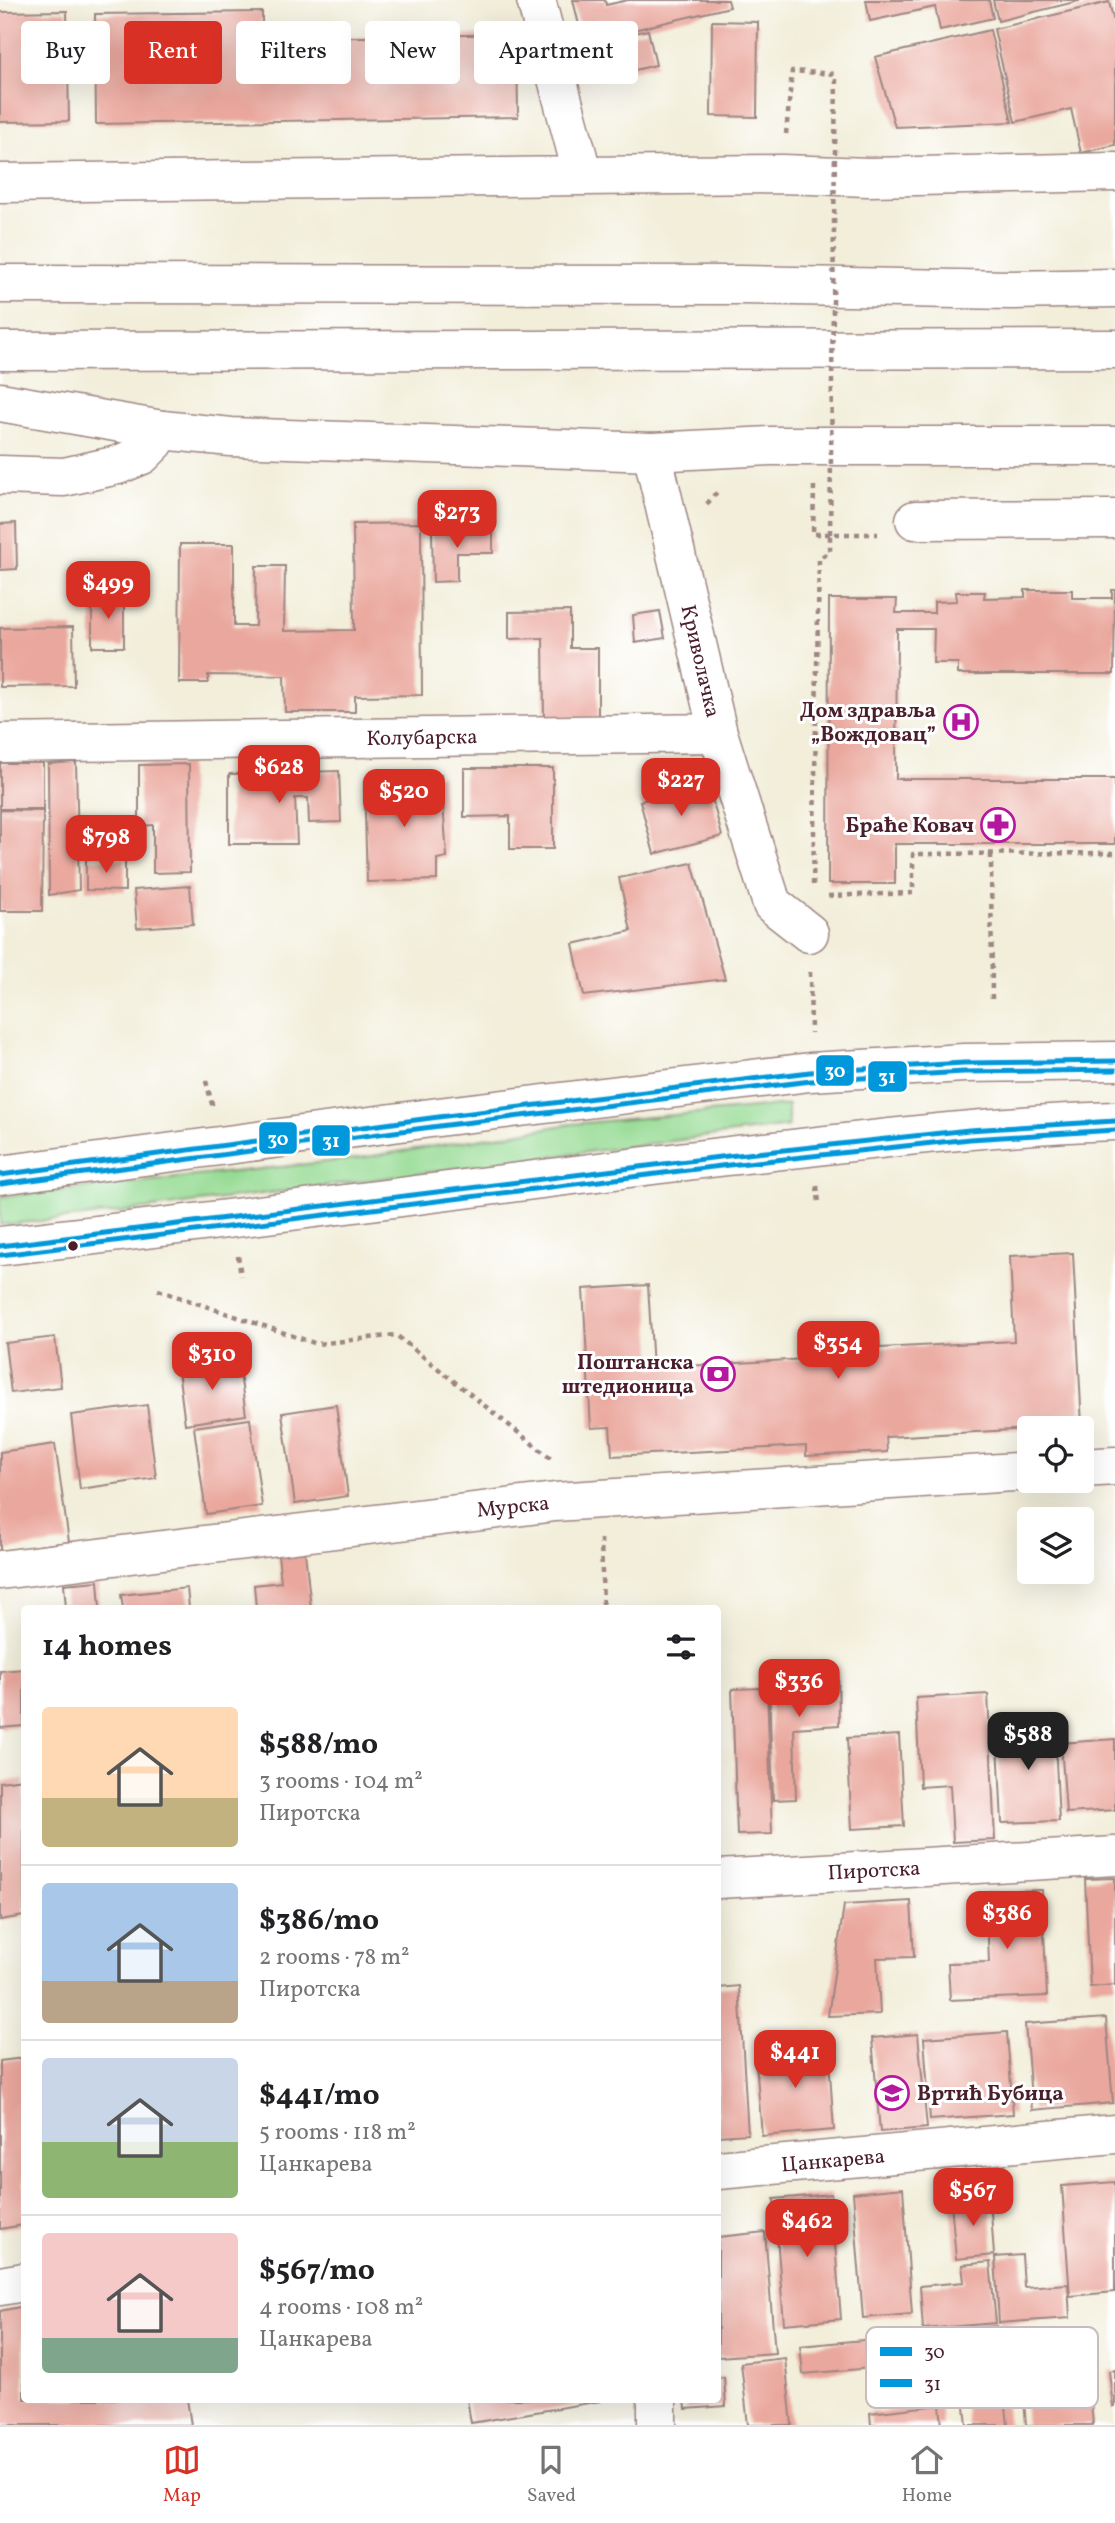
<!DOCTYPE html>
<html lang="en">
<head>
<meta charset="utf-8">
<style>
	body { margin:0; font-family:Vollkorn,serif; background:#f2f2f2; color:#202124; height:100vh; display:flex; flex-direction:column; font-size:26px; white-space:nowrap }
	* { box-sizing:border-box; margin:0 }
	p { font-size:23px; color:#757577 }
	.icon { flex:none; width:38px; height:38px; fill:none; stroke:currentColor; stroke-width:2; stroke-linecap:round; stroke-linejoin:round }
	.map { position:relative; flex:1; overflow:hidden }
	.sheet { position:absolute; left:21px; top:1605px; width:700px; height:798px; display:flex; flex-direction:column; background:#fff; border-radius:7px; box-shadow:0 7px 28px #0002 }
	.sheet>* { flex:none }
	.banner { position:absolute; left:21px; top:21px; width:700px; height:63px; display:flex; gap:14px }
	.tools { position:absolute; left:1017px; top:1416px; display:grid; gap:14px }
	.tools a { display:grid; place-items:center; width:77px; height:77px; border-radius:7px; background:#fff; box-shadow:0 7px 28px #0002; font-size:35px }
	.price { position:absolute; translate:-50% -60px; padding:0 16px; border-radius:14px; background:#d93025; color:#fff; font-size:23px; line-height:46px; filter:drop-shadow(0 2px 4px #0008) }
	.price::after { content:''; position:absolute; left:50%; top:42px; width:21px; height:16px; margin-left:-10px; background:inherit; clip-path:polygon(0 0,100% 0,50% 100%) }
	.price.current { background:#222; color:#fff }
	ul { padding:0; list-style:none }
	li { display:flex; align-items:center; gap:21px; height:175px; padding:0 21px }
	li+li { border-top:2px solid #e0e0e0 }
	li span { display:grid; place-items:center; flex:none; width:196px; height:140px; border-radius:7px; color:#555 }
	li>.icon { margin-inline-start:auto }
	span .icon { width:84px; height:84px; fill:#fffc; stroke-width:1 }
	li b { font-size:30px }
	h2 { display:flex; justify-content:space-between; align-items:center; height:84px; padding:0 21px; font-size:30px }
	.chip { padding:0 24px; border-radius:7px; background:#fff; box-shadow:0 7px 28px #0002; font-size:24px; line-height:63px }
	.chip.current { background:#d93025; color:#fff }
	.dock { display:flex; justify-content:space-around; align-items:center; height:98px; border-top:2px solid #e0e0e0; background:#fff; font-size:19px; color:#757577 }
	.dock a { display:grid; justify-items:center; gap:4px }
	.dock .current { color:#d93025 }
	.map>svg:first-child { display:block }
	.green { fill:#97db94; stroke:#707d60; stroke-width:2 }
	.building { fill:#eaa79d }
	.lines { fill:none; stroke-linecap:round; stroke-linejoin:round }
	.minor-casing { stroke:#9e8682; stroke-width:41 }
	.major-casing { stroke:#9e8682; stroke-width:41 }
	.highway-casing { stroke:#9e8682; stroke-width:41 }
	.path { stroke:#9e8682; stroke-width:4.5; stroke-dasharray:5 5; stroke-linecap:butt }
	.minor { stroke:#fff; stroke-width:38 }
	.major { stroke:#fff; stroke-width:38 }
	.highway { stroke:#fff; stroke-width:38 }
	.path-bridge { stroke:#9e8682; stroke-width:4.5; stroke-dasharray:5 5; stroke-linecap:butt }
	.bus-1-casing { stroke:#fff; stroke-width:10 }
	.bus-2-casing { stroke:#fff; stroke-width:10 }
	.bus-1 { stroke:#0098da; stroke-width:5 }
	.bus-2 { stroke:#0098da; stroke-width:5 }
	.bus-dot { fill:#4a1f2b; stroke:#fff; stroke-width:2.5 }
	.labels { text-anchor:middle; stroke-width:6; stroke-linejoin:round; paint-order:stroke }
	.street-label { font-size:21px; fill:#4a1f2b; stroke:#fff }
	.poi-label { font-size:21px; font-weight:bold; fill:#4a1f2b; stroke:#fff; text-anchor:end }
	.key { fill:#fff; stroke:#c9bcbf; stroke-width:2 }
	.key-label { font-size:19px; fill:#4a1f2b }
	.line-badge { stroke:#fff; stroke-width:2.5 }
	.badge-label { font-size:19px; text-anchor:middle; font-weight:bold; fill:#fff }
</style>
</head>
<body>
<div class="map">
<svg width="1115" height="2425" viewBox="0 0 1115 2425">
	<rect width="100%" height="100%" fill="#fff"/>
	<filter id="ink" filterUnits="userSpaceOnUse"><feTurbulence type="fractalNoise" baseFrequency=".0143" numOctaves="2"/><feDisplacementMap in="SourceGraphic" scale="14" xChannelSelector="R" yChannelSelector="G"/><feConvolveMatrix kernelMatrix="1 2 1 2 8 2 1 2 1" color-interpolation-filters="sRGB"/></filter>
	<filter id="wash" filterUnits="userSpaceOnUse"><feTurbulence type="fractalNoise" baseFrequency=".00686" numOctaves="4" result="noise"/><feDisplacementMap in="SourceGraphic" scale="28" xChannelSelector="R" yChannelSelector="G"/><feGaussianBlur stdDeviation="1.57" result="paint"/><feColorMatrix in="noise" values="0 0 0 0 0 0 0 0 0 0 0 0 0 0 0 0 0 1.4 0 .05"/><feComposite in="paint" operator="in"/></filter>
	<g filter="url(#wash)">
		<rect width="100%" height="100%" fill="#f2eeda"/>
		<path class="green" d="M788,1105V1126L83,1217L0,1225V1197L354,1159L571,1124Z"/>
		<g id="blocks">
			<path class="building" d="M573,0H605L606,5L628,0H728L730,7L583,42Z
				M866,0H989L993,18L940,30L935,7L870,21Z
				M993,0H1079V1L998,21Z
				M1109,2L1115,26V145L1081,153L1071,109L1015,122L994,29Z
				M67,11L69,121L0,122V12Z
				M262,12V39L517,34L518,117L96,124L95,14Z
				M712,21L758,22L757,117L711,116Z
				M648,30L656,65L606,77L599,41Z
				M990,30L1012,122L895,127L875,57Z
				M16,523L17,569L0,570V524Z
				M421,523L422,695L355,696V712H285L284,676L208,675V683H179L180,544H234V626H255L256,566H285L284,631L354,630L353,524Z
				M493,529V553H457V581L433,582L432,530Z
				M1025,590H1072V598H1112V590H1115L1114,674H958V663H933L934,629H897L896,779H1115V844H895V884H828L829,599H897L896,613H934V602L957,601L956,592H985L984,598L1025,597Z
				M92,595L124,596V647H92Z
				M570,611V648H598V718H544L543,638L509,639V612Z
				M660,611L665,638L635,643L633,615Z
				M73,627L74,686L0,687V628Z
				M76,762L79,890L49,895L48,764Z
				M0,763H43V809H0Z
				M189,764L190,872L153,873V825L139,826V765Z
				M464,768H553V849H510V816L464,817Z
				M339,771L341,822L309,823L308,798H295L297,844H229V774Z
				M441,775L447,857L437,859V880L367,882L364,781Z
				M708,783L722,836L654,854L640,801Z
				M0,810L43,811L42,911H0Z
				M86,859H125V891L86,890Z
				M692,863L725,979L584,996L573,944L631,931L619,878Z
				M190,886L193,924L137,928L134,890Z
				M1073,1253L1082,1426L886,1437L887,1452L806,1456V1446L612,1456L610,1427L591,1428L583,1289L648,1285L653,1368L805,1359L804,1338L879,1335L880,1348L1014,1341L1010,1256Z
				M55,1337L61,1387L11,1393L5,1343Z
				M238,1360L246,1415L185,1424L178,1370Z
				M147,1405L156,1478L80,1489L71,1415Z
				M336,1405L348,1496L295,1504L282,1413Z
				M250,1419L262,1506L206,1514L194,1427Z
				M55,1444L69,1542L0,1551V1452Z
				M305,1552L311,1608H256L254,1585L281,1582L278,1555Z
				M98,1581L100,1608H66L64,1584Z
				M187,1588L189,1608H123L121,1595Z
				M838,1666L839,1725L794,1728L796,1799L773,1800L769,1688L792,1687L791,1667Z
				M24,1669V1726L0,1728V1671Z
				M767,1688L772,1834L737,1835L732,1689Z
				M988,1694L995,1840L953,1842L950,1785L920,1787L916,1698Z
				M1054,1721L1059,1821L1002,1823L997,1724Z
				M899,1735L904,1826L852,1829L847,1738Z
				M1115,1739V1810L1066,1813L1061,1743Z
				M24,1779V1916L0,1920V1782Z
				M1115,1878V1985L1090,1987L1085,1879Z
				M1042,1890L1047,1996L950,2000L948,1963L989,1962L986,1892Z
				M911,1901L914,1957L877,1958L880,2014L828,2016L844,1905Z
				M739,1986L748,2134L718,2136V1988Z
				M1106,2018L1113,2103L1032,2110L1025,2024Z
				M1007,2032L1013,2114L930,2120L924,2038Z
				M918,2034L927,2128L880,2132L872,2038Z
				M828,2044L834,2130L762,2136L755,2050Z
				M24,2058V2225L0,2229V2061Z
				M1115,2182V2292L1070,2296L1062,2186Z
				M903,2188L912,2314L863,2318L853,2193Z
				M831,2194L841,2319L784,2324L774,2199Z
				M990,2198L994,2255L956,2259L951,2202Z
				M765,2232L775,2353L718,2357V2237Z
				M1022,2255L1024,2287L1068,2284L1070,2318L999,2323L995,2257Z
				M990,2262L996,2323L923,2329L920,2286L964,2282L962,2265Z
				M24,2306V2399H187L191,2425H0V2311Z
				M997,2326L1008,2425H967L962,2380L937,2383L932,2333Z
				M927,2334L930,2363L803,2374L800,2346Z
				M785,2358L792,2425H748L741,2363Z
				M1087,2358L1093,2425H1026L1021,2365Z
				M1115,2370V2407H1113L1109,2371Z
				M724,2377L726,2406L686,2409L685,2399H718V2378Z
				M467,2399H601V2401L471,2423Z
				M940,2405L942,2425H871L870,2413Z"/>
		</g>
	</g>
	<g filter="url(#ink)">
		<use href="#blocks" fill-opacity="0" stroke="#9e8682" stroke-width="2"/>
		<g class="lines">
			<g class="minor-casing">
				<path id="minor" d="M536,0L583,176
					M0,183L583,176L782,174L869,177L1115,172
					M652,452L718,733L772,904L809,933
					M0,475L64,477L118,465L142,455L155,442L162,430
					M915,520L1115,519
					M0,743L718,733
					M1082,1468L1115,1466
					M0,1570L555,1502L1029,1471
					M718,1879L1115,1856
					M718,2170L1115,2134
					M0,2286L24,2282
					M657,2425V2399"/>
			</g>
			<g class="major-casing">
				<path id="major" d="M0,1175L446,1116L810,1072L964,1063L1115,1061
					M0,1246C243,1219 485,1185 728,1156C857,1142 985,1125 1115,1121"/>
			</g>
			<g class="highway-casing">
				<path id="highway" d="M0,284L739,285L1011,290L1115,288
					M0,351L1115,349
					M0,402L162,430L231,437L652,452L770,446H1115"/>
			</g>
			<path class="path" d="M786,134L792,71L836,74
				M814,486L813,534H878
				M707,504L714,495L720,491
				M991,854L992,1004
				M813,885L819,559L830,551V534
				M828,896L913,893V854L1115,853
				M810,972L811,1033
				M206,1081L213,1108
				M817,1186L819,1203
				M238,1256L241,1276
				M158,1290L317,1344L396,1335L554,1461
				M601,1539L603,1608"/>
			<use href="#minor" class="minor"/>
			<use href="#major" class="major"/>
			<use href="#highway" class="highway"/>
			<path class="path-bridge" d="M830,534L836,74"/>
			<g class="bus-1-casing">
				<path id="bus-1" d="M0,1175L446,1116L810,1072L964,1063L1115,1061
					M0,1246L728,1156L969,1130L1115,1121"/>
			</g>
			<g class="bus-2-casing">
				<path id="bus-2" d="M1,1184L447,1125L811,1081L964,1072L1115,1070
					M1,1255L729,1165L970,1139L1115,1130"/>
			</g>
			<use href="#bus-1" class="bus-1"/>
			<use href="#bus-2" class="bus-2"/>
		</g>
	</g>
	<defs>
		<g id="hospital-ring" transform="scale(1.75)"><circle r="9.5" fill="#fff" stroke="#b5179e" stroke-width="1.5"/><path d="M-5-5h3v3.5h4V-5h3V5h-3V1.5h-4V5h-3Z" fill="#b5179e"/></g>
		<g id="pharmacy-ring" transform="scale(1.75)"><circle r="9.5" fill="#fff" stroke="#b5179e" stroke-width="1.5"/><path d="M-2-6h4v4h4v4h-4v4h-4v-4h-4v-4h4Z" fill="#b5179e"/></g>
		<g id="bank-ring" transform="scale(1.75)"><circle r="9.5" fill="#fff" stroke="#b5179e" stroke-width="1.5"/><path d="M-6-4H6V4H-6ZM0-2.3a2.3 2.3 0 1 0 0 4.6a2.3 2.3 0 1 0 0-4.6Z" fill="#b5179e"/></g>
		<g id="school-ring" transform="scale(1.75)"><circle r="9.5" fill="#fff" stroke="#b5179e" stroke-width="1.5"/><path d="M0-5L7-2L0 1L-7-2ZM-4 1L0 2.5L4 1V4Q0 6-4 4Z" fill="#b5179e"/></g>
	</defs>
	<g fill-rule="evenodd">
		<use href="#hospital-ring" x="961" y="722"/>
		<use href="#pharmacy-ring" x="998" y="825"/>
		<use href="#bank-ring" x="718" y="1374"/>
		<use href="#school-ring" x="892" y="2093"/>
	</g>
	<circle class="bus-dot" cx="73" cy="1246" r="6"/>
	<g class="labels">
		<g class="street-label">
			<text transform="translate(701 661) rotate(77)" y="7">Криволачка</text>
			<text transform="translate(422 737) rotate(-1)" y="7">Колубарска</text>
			<text transform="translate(513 1506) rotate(-6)" y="7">Мурска</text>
			<text transform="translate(874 1870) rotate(-3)" y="7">Пиротска</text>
			<text transform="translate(833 2160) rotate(-5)" y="7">Цанкарева</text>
		</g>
		<g class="poi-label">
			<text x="936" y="717">Дом здравља<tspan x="936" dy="24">„Вождовац”</tspan></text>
			<text x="974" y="832">Браће Ковач</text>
			<text x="694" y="1369">Поштанска<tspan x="694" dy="24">штедионица</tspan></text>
			<text x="917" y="2100" text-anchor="start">Вртић Бубица</text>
		</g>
	</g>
	<rect x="866" y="2327" width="232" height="81" rx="10" class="key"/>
	<rect x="880" y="2347" width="32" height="9" fill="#0098da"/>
	<rect x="880" y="2379" width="32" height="8" fill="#0098da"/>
	<g class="key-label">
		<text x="924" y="2358">30</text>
		<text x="924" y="2390">31</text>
	</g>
	<g class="line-badge">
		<rect x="815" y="1054" width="40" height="33" rx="7" fill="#0098da"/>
		<rect x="867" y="1060" width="41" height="33" rx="7" fill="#0098da"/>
		<rect x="258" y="1121" width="40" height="34" rx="7" fill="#0098da"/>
		<rect x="311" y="1124" width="40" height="33" rx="7" fill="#0098da"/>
	</g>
	<g class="badge-label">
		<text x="835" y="1077">30</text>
		<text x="887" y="1083">31</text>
		<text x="278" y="1145">30</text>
		<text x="331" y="1147">31</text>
	</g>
</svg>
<div class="tools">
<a><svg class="icon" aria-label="locate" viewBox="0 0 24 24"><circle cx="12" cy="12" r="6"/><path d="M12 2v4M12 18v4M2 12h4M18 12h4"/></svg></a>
<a><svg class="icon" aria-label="layers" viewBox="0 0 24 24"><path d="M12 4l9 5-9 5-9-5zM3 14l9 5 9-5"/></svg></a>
</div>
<b class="price" style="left:457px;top:550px">$273</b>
<b class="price" style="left:108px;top:621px">$499</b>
<b class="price" style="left:279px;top:805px">$628</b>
<b class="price" style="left:681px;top:818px">$227</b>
<b class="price" style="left:404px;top:829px">$520</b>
<b class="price" style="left:106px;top:875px">$798</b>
<b class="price" style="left:838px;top:1381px">$354</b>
<b class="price" style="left:212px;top:1392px">$310</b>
<b class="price" style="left:799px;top:1719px">$336</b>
<b class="price current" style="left:1028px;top:1772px">$588</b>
<b class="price" style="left:1007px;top:1951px">$386</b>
<b class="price" style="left:795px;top:2090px">$441</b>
<b class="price" style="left:973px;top:2228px">$567</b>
<b class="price" style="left:807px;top:2259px">$462</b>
<div class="banner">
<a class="chip">Buy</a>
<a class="chip current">Rent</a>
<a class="chip">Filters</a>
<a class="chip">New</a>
<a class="chip">Apartment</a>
</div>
<section class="sheet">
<h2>14 homes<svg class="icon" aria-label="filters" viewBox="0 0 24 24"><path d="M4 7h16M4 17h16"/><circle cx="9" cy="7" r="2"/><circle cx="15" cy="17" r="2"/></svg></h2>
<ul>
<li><span style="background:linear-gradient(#ffd9b3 65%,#c2b280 0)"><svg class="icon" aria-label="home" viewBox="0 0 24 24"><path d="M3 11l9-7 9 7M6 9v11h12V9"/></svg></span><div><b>$588/mo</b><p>3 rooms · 104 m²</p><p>Пиротска</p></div></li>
<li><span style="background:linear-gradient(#a9c7e8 70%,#b9a48a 0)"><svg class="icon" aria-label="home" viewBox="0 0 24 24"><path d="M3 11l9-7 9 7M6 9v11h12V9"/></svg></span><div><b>$386/mo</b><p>2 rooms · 78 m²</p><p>Пиротска</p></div></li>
<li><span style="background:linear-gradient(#c9d6e8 60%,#8fb573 0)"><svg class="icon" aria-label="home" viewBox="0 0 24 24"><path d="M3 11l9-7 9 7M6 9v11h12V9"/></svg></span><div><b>$441/mo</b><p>5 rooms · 118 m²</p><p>Цанкарева</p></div></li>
<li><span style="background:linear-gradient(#f6c9c9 75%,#7fa58c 0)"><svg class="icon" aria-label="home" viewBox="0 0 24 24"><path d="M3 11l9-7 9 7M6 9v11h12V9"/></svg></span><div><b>$567/mo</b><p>4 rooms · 108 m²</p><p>Цанкарева</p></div></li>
</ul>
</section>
</div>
<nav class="dock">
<a class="current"><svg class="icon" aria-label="map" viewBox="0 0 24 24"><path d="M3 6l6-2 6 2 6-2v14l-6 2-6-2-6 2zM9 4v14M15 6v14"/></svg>Map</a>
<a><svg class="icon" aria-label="saved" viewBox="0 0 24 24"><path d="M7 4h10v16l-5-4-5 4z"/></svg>Saved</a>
<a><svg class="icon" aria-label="home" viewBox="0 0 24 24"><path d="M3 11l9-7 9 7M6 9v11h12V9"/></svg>Home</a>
</nav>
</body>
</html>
